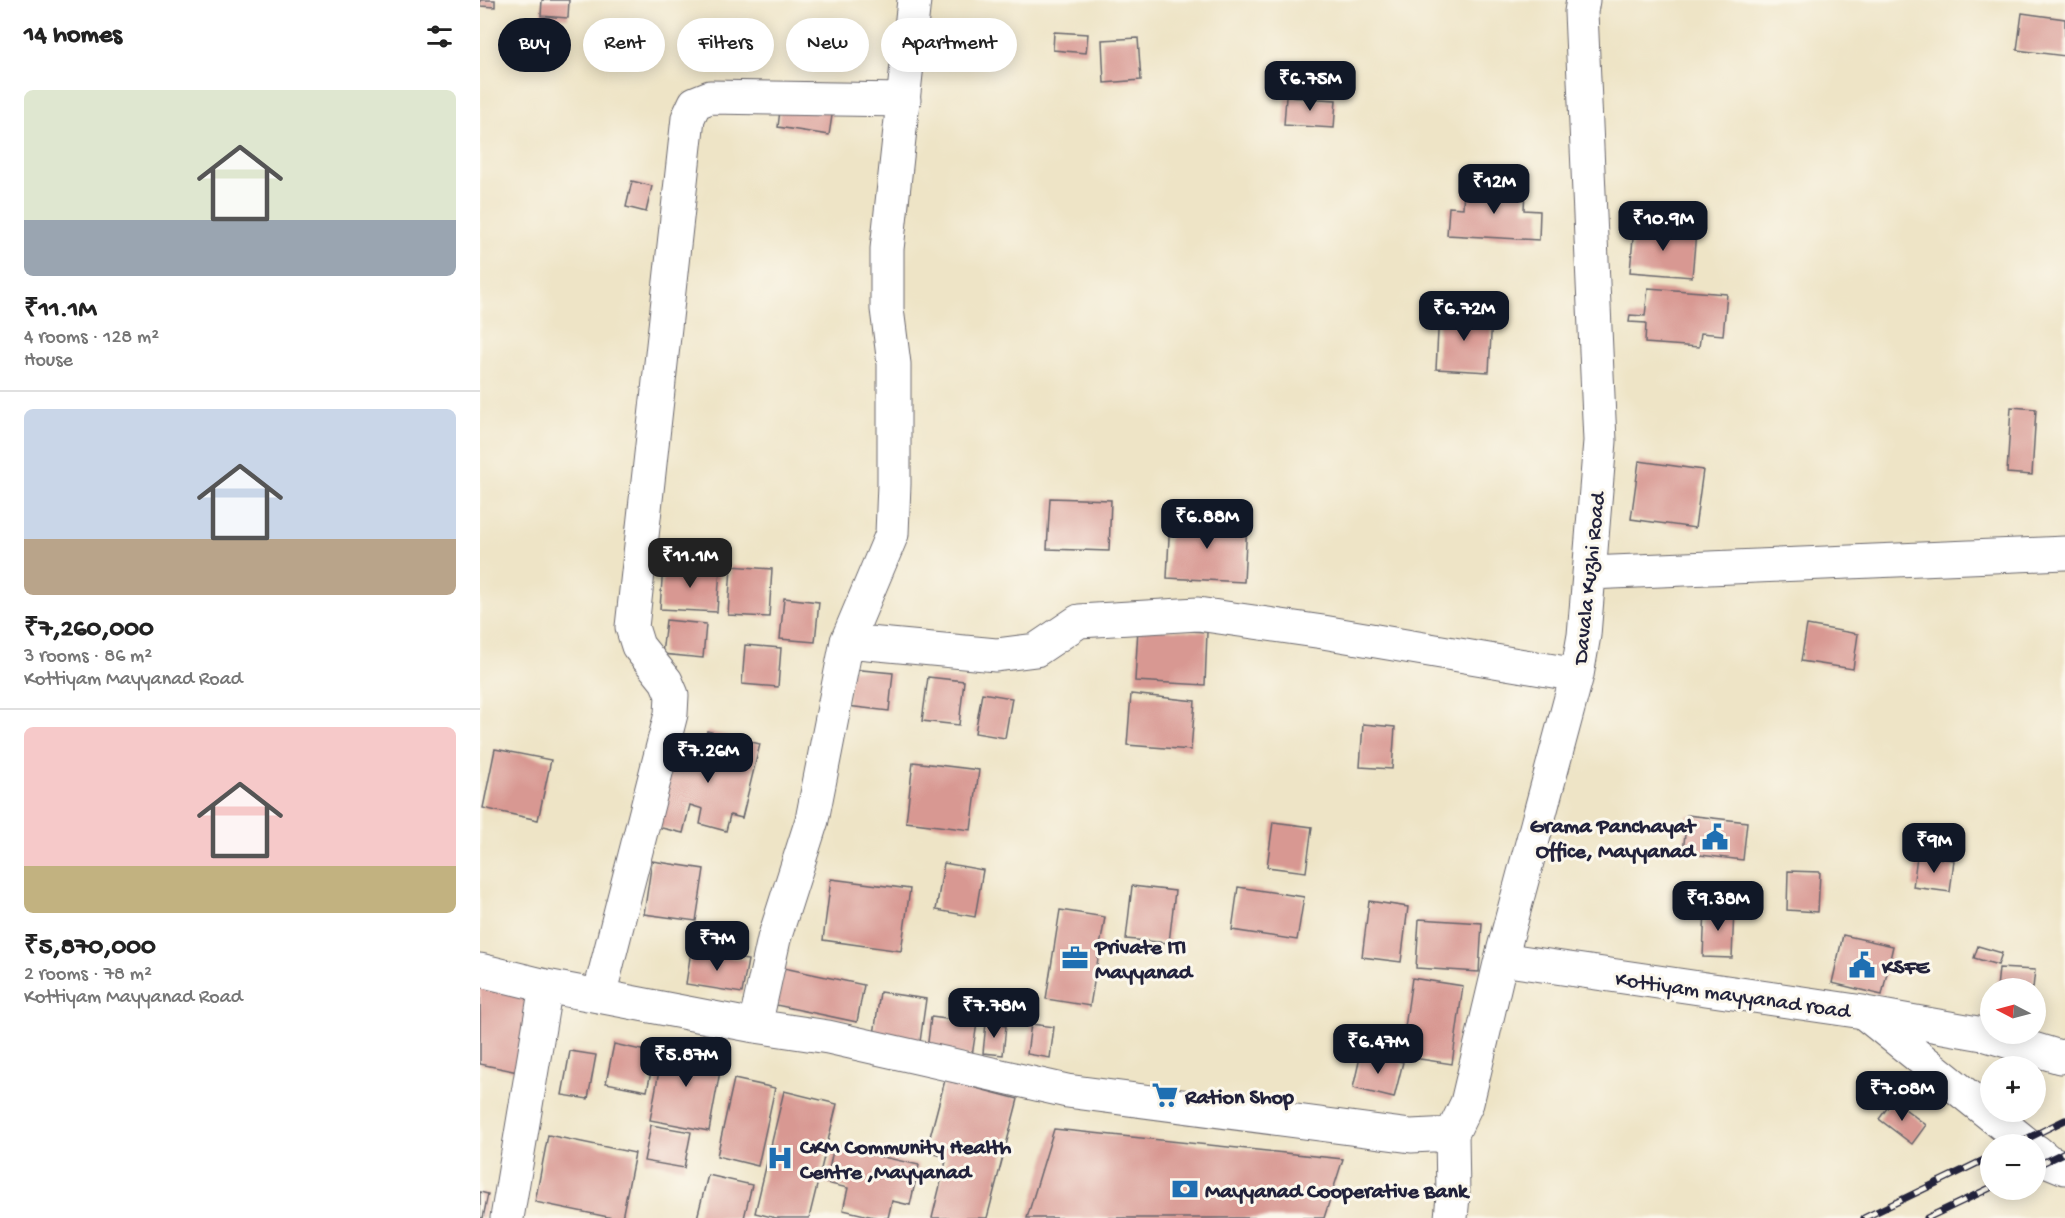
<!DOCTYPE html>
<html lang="en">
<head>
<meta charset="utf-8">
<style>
	body { margin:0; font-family:"Gochi Hand",sans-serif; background:#f6f6f6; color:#222; height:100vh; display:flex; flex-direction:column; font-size:22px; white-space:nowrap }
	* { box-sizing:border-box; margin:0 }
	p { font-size:20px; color:#767676 }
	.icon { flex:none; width:33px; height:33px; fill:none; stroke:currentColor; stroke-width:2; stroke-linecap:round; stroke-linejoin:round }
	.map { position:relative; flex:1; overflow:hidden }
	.drawer { display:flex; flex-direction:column; background:#fff; width:480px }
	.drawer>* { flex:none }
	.banner { position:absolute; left:18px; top:18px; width:570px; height:54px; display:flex; gap:12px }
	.needle { width:39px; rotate:276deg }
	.buttons { position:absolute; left:1500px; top:978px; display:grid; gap:12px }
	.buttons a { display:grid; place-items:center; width:66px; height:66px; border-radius:50%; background:#fff; box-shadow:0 3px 15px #0003; font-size:30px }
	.price { position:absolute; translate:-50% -51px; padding:0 14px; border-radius:12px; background:#111827; color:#fff; font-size:20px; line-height:39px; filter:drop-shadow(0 2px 3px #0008) }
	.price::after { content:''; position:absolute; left:50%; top:36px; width:18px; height:14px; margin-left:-9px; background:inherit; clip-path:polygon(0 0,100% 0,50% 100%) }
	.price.current { background:#222; color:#fff }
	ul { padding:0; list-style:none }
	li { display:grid; align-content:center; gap:12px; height:318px; padding:0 24px }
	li+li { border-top:2px solid #e0e0e0 }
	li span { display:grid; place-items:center; height:186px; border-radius:9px; color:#555 }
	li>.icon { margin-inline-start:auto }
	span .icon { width:108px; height:108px; fill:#fffc; stroke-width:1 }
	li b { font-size:26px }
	h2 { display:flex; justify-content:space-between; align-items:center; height:72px; padding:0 24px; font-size:26px }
	.chip { padding:0 21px; border-radius:27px; background:#fff; box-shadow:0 3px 15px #0003; font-size:21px; line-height:54px }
	.chip.current { background:#111827; color:#fff }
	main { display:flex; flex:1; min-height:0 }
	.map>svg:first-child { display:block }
	.building { fill:#d89892 }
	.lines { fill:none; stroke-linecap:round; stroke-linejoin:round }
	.minor-casing { stroke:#69666c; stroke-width:35 }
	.minor { stroke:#fff; stroke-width:33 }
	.rail-casing { stroke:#22223b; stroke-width:7 }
	.rail { stroke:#fbf7ec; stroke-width:4.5; stroke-dasharray:14; stroke-linecap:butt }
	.labels { text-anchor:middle; stroke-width:6; stroke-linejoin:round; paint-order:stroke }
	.street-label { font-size:22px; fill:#22223b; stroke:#fbf7ec }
	.poi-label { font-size:22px; font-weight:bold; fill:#22223b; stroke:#fbf7ec; text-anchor:start }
</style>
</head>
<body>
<main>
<section class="drawer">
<h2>14 homes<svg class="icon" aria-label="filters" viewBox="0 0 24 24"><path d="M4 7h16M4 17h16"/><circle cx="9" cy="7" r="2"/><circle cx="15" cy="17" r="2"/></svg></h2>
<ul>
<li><span style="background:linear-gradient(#dfe7d0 70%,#9aa5b1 0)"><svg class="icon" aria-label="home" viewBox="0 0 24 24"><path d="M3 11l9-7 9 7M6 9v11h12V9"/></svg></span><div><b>₹11.1M</b><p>4 rooms · 128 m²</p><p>House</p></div></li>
<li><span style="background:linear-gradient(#c9d6e8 70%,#b9a48a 0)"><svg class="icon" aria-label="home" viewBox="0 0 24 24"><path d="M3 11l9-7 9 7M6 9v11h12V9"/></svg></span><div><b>₹7,260,000</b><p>3 rooms · 86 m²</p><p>Kottiyam Mayyanad Road</p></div></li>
<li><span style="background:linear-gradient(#f6c9c9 75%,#c2b280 0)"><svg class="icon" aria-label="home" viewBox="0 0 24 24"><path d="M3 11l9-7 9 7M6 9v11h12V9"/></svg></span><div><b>₹5,870,000</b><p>2 rooms · 78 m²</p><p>Kottiyam Mayyanad Road</p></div></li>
</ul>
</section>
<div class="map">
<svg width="1585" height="1218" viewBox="0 0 1585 1218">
	<rect width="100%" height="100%" fill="#fbf7ec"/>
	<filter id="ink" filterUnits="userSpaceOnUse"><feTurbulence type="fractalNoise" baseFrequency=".0167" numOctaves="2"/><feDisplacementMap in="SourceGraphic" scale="12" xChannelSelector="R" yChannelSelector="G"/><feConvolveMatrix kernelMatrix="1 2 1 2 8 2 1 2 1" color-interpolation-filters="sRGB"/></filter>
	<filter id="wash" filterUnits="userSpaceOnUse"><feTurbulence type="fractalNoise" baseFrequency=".008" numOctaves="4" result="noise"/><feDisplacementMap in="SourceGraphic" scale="24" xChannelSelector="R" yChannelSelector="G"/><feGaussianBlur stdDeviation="1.35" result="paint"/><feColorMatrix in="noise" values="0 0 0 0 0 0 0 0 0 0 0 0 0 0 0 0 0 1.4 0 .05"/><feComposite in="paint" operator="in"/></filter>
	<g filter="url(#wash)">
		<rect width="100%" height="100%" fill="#eee4c6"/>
		<g id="blocks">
			<path class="building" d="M0,0H15V7L0,6Z
				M62,0H89L88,18L61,16Z
				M1542,13L1585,19V56L1537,50Z
				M574,32L608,34L606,53L573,50Z
				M658,38L661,80L624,83L622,40Z
				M806,97L856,100L854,128L804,125Z
				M301,102L353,109L349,135L298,127Z
				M152,181L172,186L166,212L146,207Z
				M984,185L1045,189L1044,210L1060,211L1059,240L967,235L969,207L983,208Z
				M1154,227L1216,232L1212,277L1150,272Z
				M1168,288L1247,294L1243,335L1221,333L1219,347L1165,343L1166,323L1149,322L1150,315L1165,316Z
				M959,313L1012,316L1009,372L956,369Z
				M1531,407L1556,409L1552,475L1527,473Z
				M1159,461L1223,470L1215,528L1151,519Z
				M570,498L631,500L629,551L567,549Z
				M690,517L767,521L764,582L687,578Z
				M183,565L240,569L237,612L180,609Z
				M251,566L292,569L289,617L248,615Z
				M304,598L339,602L335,642L300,639Z
				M186,620L226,624L223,658L182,654Z
				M1327,625L1378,634L1373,669L1321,661Z
				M658,628L727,632L725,685L655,681Z
				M265,645L301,648L298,687L262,684Z
				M371,669L413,673L409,711L367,706Z
				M448,677L484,681L479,725L442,721Z
				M502,693L532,698L525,738L495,733Z
				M651,694L715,701L711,750L647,745Z
				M883,724L915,727L912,769L880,767Z
				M227,731L280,744L262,818L250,815L246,831L220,824L223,809L210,805L203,833L173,826L190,752L220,760Z
				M15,749L71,760L58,820L3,808Z
				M433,762L499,770L491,830L426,822Z
				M1207,815L1267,822L1263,860L1203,853Z
				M793,822L832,827L826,872L787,867Z
				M1437,856L1474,860L1470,892L1433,887Z
				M172,861L224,869L216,921L164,914Z
				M464,863L503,870L495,917L456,910Z
				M1308,871L1340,872L1338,912L1307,910Z
				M351,879L430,889L421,951L343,940Z
				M652,886L695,891L689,943L646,939Z
				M758,887L824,897L817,940L752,930Z
				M889,901L928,907L921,962L882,957Z
				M1225,907L1254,908L1252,958L1223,957Z
				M580,910L625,917L610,1006L566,999Z
				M939,919L1002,923L999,972L936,968Z
				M1363,935L1413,946L1402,995L1352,983Z
				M1498,946L1522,953L1518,965L1494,958Z
				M211,951L268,960L262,993L206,984Z
				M304,968L384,985L377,1022L296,1005Z
				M1519,968L1555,970L1553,988H1517Z
				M932,978L983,986L972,1064L921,1056Z
				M0,979L55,990L38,1072L0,1064Z
				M400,992L446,999L440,1042L394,1035Z
				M451,1017L497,1023L492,1056L447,1050Z
				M506,1023L526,1026L523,1055L503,1053Z
				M551,1024L574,1027L570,1058L547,1054Z
				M134,1044L175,1053L167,1091L126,1083Z
				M184,1044L243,1055L229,1131L170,1120Z
				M90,1051L116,1055L108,1099L82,1095Z
				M881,1053L923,1062L914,1098L873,1088Z
				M254,1079L295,1088L278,1166L237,1156Z
				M465,1080L538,1099L507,1218H452L467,1157L446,1152Z
				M304,1091L357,1104L329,1218H296L275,1213Z
				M1413,1100L1446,1125L1432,1144L1399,1119Z
				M171,1125L211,1132L204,1168L164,1161Z
				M574,1129L863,1159L844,1218H547Z
				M68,1135L155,1153L142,1218H133L55,1202Z
				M354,1146L439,1165L430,1205L412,1201L408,1218H398L363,1210L368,1188L346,1183Z
				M228,1175L272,1185L264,1218H217Z
				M0,1192L8,1194L3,1218H0Z"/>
		</g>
	</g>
	<g filter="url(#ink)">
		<use href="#blocks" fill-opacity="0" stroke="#69666c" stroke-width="1.5"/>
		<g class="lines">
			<g class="minor-casing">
				<path id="minor" d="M1109,573L1585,553
					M367,641L516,655L556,650L599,621L718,614L843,632L1097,675
					M1021,959L1383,1012L1547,1144
					M0,970L66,986L275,1026L348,1037L587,1091L931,1136L972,1134L987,1103L1021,959L1097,675L1104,635L1120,441L1101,12L1103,0
					M119,996L191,714L192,695L186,681L158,646L152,627L208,118L215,103L230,97L424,100
					M1385,1013L1503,1034L1580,1057L1585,1056
					M275,1026L294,939L332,820L367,641L412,534L414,484V364L407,309V249L434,0
					M1556,1151L1568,1161L1585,1168
					M27,1218L66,986
					M971,1218L973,1196L972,1134"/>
			</g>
			<use href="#minor" class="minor"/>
			<g class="rail-casing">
				<path id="rail" d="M1536,1144L1585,1120
					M1556,1166L1585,1152
					M1384,1218L1510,1157
					M1447,1218L1510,1188"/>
			</g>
			<use href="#rail" class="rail"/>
		</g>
	</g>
	<defs>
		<g id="civic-bare" transform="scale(2.07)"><path d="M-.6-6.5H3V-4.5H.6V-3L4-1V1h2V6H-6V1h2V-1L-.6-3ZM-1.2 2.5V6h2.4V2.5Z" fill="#1f6fb2" stroke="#fbf7ec" stroke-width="2.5" paint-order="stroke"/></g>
		<g id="office-bare" transform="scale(2.07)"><path d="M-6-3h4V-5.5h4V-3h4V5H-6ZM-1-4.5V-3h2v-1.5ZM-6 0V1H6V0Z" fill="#1f6fb2" stroke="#fbf7ec" stroke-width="2.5" paint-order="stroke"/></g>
		<g id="supermarket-bare" transform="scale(2.07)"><path d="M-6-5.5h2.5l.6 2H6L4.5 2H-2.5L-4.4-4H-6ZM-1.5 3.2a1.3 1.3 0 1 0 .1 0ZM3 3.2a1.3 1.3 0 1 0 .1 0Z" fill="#1f6fb2" stroke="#fbf7ec" stroke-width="2.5" paint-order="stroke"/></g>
		<g id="hospital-bare" transform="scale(2.07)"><path d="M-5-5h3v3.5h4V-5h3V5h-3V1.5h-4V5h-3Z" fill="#1f6fb2" stroke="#fbf7ec" stroke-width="2.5" paint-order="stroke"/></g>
		<g id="bank-bare" transform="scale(2.07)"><path d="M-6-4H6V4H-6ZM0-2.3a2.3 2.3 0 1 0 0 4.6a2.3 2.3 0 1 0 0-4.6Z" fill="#1f6fb2" stroke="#fbf7ec" stroke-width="2.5" paint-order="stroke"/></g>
	</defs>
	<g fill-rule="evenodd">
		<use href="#civic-bare" x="1235" y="837"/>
		<use href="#office-bare" x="595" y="958"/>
		<use href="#civic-bare" x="1382" y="965"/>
		<use href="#supermarket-bare" x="685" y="1095"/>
		<use href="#hospital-bare" x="300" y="1158"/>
		<use href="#bank-bare" x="705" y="1189"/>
	</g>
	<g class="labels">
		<g class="street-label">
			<text transform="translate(1107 578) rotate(-84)" y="8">Davala Kuzhi Road</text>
			<text transform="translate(1253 993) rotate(8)" y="8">Kottiyam mayyanad road</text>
		</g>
		<g class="poi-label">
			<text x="1215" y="832" text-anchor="end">Grama Panchayat<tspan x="1215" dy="25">Office, Mayyanad</tspan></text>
			<text x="615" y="953">Private ITI<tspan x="615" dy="25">Mayyanad</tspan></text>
			<text x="1402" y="973">KSFE</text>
			<text x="705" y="1103">Ration Shop</text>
			<text x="320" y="1153">CKM Community Health<tspan x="320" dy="25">Centre ,Mayyanad</tspan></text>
			<text x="725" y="1197">Mayyanad Cooperative Bank</text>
		</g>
	</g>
</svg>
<div class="buttons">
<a><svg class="needle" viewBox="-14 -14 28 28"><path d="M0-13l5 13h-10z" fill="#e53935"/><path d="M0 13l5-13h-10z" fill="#767676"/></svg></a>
<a>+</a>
<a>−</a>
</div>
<b class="price" style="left:830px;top:112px">₹6.75M</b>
<b class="price" style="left:1014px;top:215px">₹12M</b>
<b class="price" style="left:1183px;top:252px">₹10.9M</b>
<b class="price" style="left:984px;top:342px">₹6.72M</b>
<b class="price" style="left:727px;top:550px">₹6.88M</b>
<b class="price current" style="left:210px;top:589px">₹11.1M</b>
<b class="price" style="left:228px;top:784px">₹7.26M</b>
<b class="price" style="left:1454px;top:874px">₹9M</b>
<b class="price" style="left:1238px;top:932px">₹9.38M</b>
<b class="price" style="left:237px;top:972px">₹7M</b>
<b class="price" style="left:514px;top:1039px">₹7.78M</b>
<b class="price" style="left:898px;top:1075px">₹6.47M</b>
<b class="price" style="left:206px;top:1088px">₹5.87M</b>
<b class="price" style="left:1422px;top:1122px">₹7.08M</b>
<div class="banner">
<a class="chip current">Buy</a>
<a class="chip">Rent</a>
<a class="chip">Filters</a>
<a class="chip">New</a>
<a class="chip">Apartment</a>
</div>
</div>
</main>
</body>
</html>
